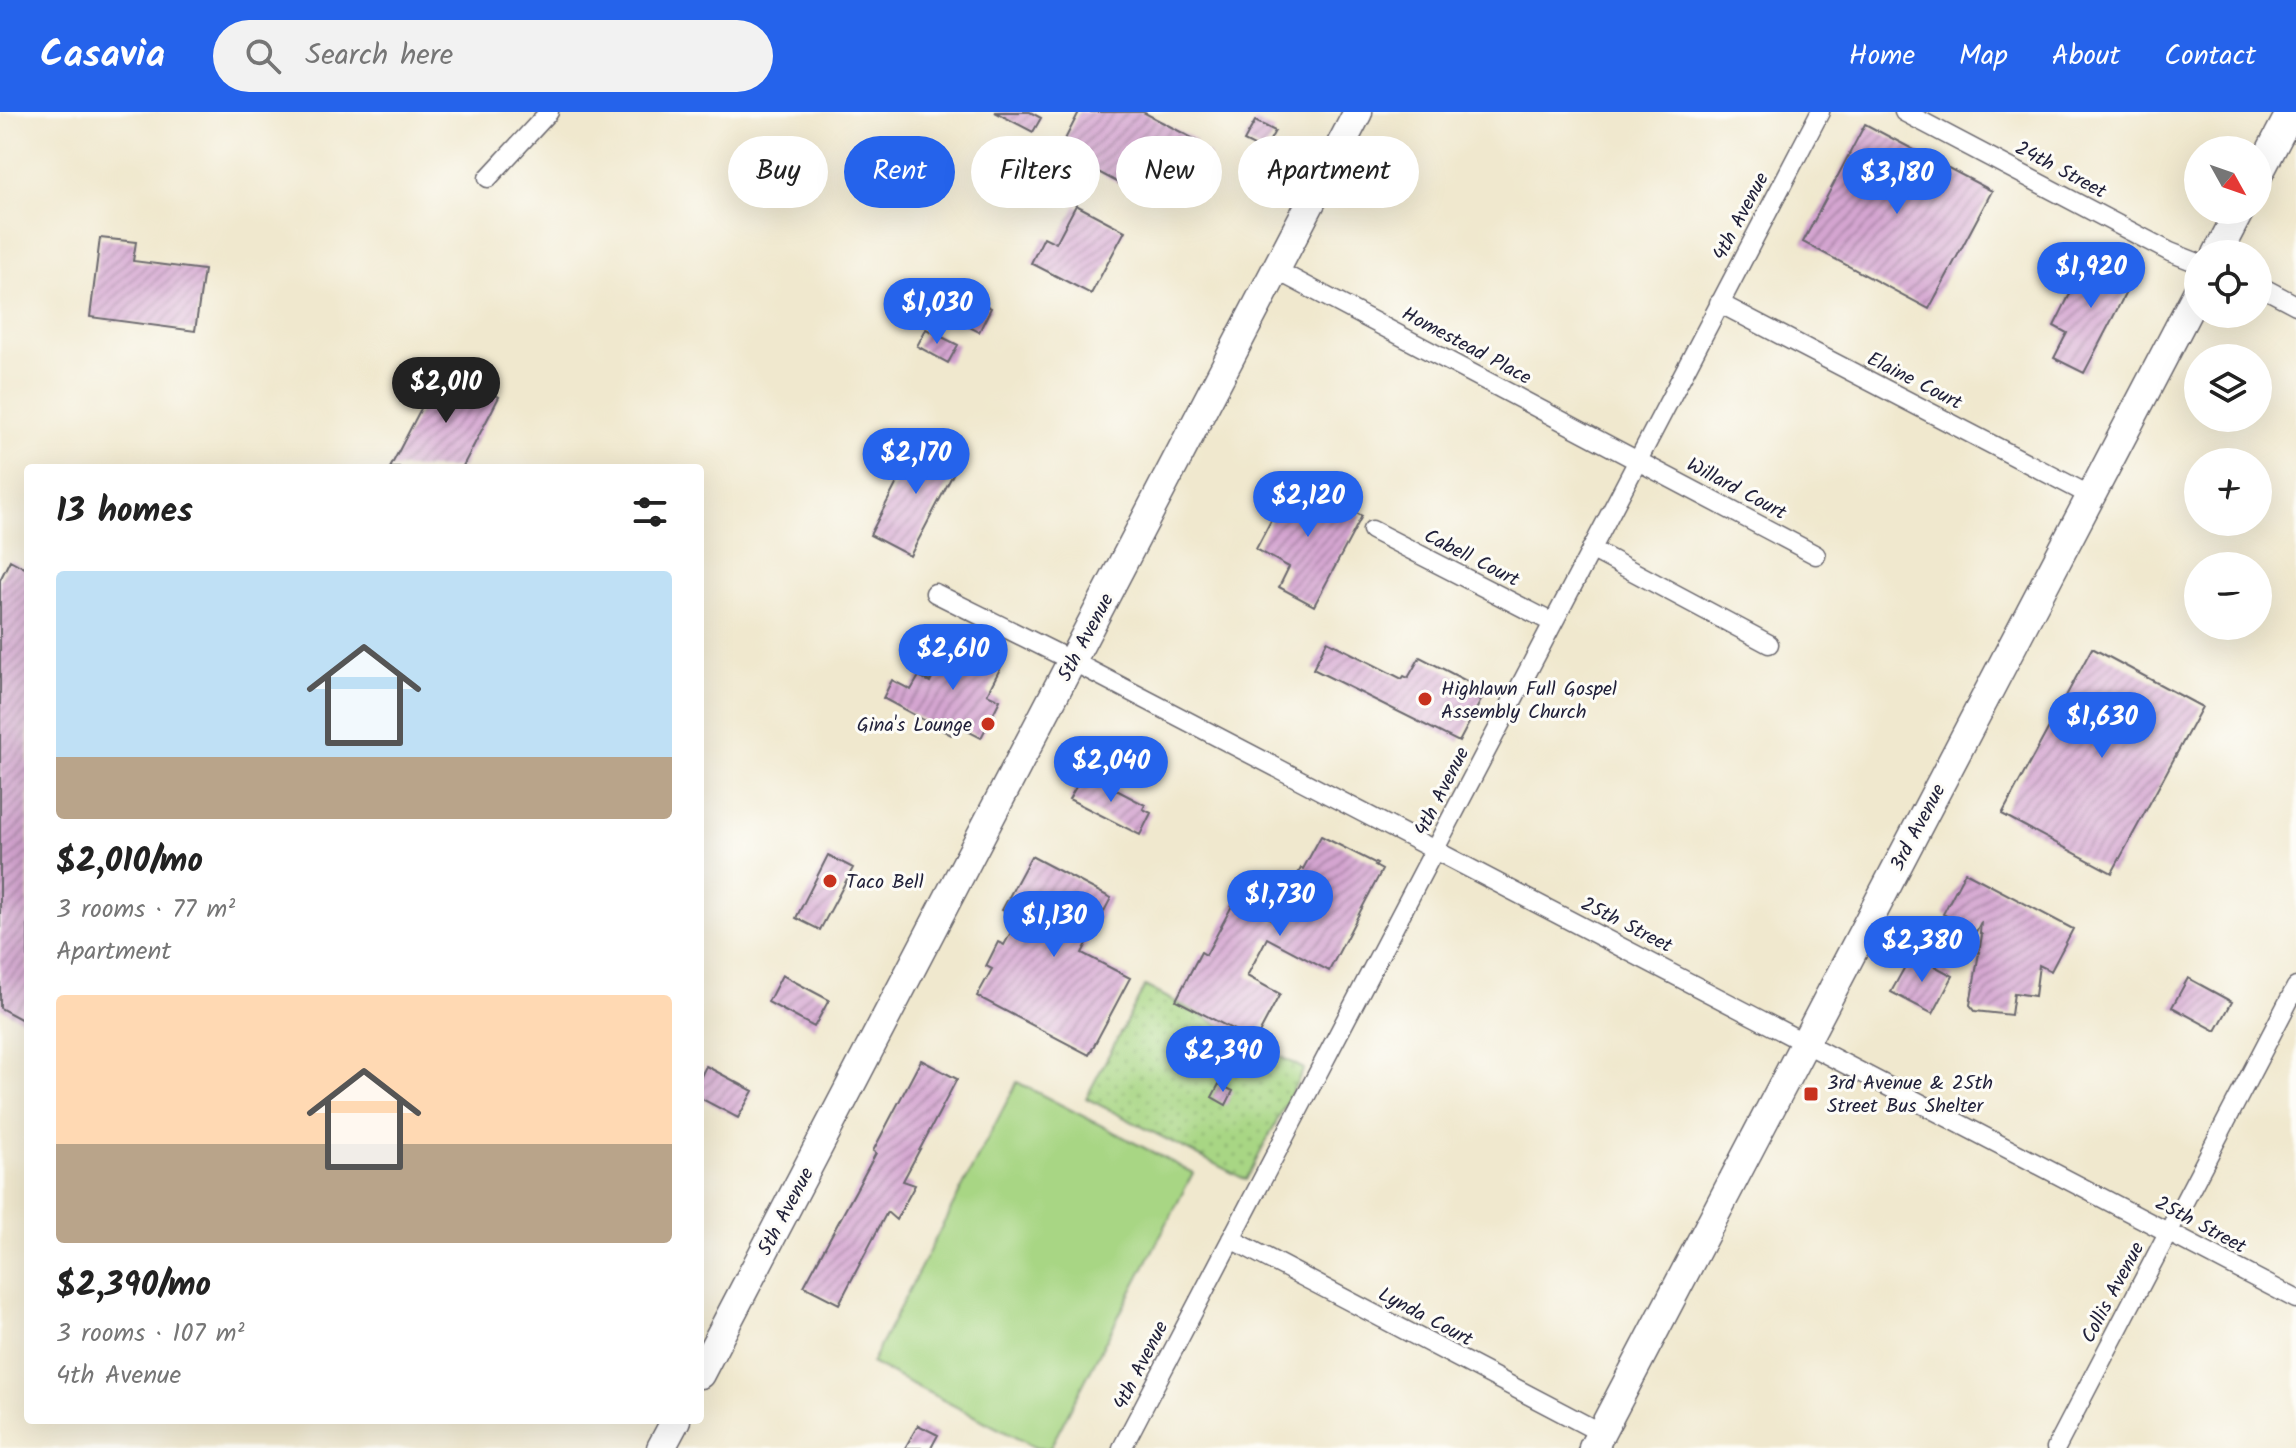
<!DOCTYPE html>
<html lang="en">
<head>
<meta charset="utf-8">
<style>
	body { margin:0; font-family:Kalam,sans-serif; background:#f2f2f2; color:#222; height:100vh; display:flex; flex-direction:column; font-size:30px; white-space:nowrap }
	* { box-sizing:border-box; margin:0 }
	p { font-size:26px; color:#767676 }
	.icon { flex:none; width:44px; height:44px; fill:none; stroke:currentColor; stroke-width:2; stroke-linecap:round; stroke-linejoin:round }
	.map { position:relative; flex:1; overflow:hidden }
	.details { position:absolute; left:24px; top:352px; width:680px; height:960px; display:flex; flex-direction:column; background:#fff; border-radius:8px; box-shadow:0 8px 32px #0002 }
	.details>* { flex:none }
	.banner { position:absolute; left:728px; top:24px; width:760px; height:72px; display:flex; gap:16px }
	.needle { width:52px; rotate:130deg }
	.fabs { position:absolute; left:2184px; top:24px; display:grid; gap:16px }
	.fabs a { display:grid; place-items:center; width:88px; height:88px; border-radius:50%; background:#fff; box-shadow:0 8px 32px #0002; font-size:40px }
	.price { position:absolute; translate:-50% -68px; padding:0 18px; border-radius:28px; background:#2563eb; color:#fff; font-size:26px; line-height:52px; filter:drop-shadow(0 2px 4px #0008) }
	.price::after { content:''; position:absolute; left:50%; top:48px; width:24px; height:18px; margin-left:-12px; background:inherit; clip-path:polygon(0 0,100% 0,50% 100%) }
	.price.current { background:#222; color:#fff }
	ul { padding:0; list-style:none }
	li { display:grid; align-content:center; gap:16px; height:424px; padding:0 32px }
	li span { display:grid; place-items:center; height:248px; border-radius:8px; color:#555 }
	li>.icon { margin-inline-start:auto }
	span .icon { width:144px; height:144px; fill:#fffc; stroke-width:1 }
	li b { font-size:34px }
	h2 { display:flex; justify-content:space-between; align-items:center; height:96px; padding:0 32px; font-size:34px }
	.pill { padding:0 28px; border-radius:36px; background:#fff; box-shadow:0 8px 32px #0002; font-size:28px; line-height:72px }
	.pill.current { background:#2563eb; color:#fff }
	header { display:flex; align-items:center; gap:48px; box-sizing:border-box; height:112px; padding:0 40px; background:#2563eb; color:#fff }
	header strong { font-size:38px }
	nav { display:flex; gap:44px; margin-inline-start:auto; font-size:28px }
	.search { width:560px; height:72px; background:#f2f2f2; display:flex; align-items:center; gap:20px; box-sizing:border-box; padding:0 28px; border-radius:44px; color:#767676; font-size:30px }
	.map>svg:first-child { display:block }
	.grass { fill:url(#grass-dots); stroke:#657c60; stroke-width:2 }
	.pitch { fill:#a8d684; stroke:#657c60; stroke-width:2 }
	.building { fill:url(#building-hatch) }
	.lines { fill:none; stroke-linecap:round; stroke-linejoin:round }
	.street-casing { stroke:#6a676e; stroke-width:21 }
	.primary-casing { stroke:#6a676e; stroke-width:31 }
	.street { stroke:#fff; stroke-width:18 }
	.primary { stroke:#fff; stroke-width:28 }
	.poi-dot { fill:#c8321e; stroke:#fdfcf7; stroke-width:3 }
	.labels { text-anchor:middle; stroke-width:6; stroke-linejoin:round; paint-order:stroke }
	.street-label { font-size:20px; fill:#22223b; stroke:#fdfcf7 }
	.poi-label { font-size:20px; fill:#22223b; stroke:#fdfcf7; text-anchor:start }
</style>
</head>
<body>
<header>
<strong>Casavia</strong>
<div class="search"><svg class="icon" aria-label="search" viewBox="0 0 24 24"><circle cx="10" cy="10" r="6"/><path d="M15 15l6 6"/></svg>Search here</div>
<nav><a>Home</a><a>Map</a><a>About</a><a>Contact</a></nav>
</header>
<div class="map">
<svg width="2296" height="1336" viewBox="0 0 2296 1336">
	<defs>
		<pattern id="grass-dots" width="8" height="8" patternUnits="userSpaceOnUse" patternTransform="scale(2)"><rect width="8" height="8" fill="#a8d684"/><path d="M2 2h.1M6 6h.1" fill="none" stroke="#90b773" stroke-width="1.8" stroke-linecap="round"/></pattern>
		<pattern id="building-hatch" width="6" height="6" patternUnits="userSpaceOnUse" patternTransform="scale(2)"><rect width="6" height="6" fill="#d4a5d0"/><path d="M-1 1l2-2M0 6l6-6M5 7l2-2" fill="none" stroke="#ac86aa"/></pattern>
	</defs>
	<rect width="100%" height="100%" fill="#fdfcf7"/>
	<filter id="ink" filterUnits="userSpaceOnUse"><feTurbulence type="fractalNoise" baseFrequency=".0125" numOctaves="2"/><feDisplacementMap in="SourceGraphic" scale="16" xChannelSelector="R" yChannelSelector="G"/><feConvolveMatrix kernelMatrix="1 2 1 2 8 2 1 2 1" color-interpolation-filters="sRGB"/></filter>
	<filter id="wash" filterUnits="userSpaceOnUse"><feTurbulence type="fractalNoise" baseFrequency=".006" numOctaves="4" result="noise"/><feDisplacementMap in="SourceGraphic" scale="32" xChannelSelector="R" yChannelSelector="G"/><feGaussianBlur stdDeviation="1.8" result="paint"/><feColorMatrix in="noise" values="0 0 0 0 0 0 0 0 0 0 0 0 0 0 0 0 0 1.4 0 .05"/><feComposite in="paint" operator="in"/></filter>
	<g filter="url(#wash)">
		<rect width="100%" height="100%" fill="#f0e8ce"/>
		<path class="grass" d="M1145,874L1304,957L1246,1068L1086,986Z"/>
		<path class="pitch" d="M1017,970L1193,1061L1050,1336H1036L871,1251Z"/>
		<g id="blocks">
			<path class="building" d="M995,0H1030L1041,6L1033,20Z
				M1079,0H1143L1196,28L1193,34L1210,43L1202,59L1195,55L1190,65L1146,42L1128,76L1059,39Z
				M1255,9L1275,19L1264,39L1244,29Z
				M1865,12L1992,79L1929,197L1803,130Z
				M1076,93L1125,119L1091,182L1031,151L1044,125L1056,131Z
				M100,126L136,130L133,149L204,158L195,219L90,205Z
				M2091,140L2135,163L2084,261L2054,246L2067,221L2054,214Z
				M968,184L991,196L979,220L956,208Z
				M926,217L958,233L948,251L917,234Z
				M442,256L499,285L462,356H390Z
				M921,324L962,345L910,444L870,423Z
				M1293,367L1362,404L1314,494L1279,475L1289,455L1256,437Z
				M10,448L28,458V911L0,896V468Z
				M951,527L1002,553L987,582L1000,588L981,626L956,613L951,623L883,586L892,568L911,578L919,564L930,570Z
				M1327,529L1402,567L1404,564L1408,566L1420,545L1486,579L1459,630L1313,557Z
				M2092,536L2202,595L2112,761L2002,702Z
				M1084,661L1145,693L1143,697L1151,701L1140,723L1069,687Z
				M1321,724L1377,752L1375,754L1382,758L1329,859L1267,826L1247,864L1280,882L1255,929L1176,888L1201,840L1206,843L1235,788L1275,809L1293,777L1291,776L1301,756L1303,757Z
				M828,743L853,756L820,818L796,806Z
				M1031,744L1111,786L1082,841L1130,866L1089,943L977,884L992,857L986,854L998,830L1004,833L1019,806L1002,798Z
				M1965,760L2073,817L2051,859L2039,853L2035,884L2014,881L2011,903L1975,899L1970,893L1982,823L1980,821L1981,810L1976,820L1943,802Z
				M1912,842L1953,864L1933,902L1891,880Z
				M782,863L829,888L814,915L768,890Z
				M2188,866L2232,890L2216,919L2172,895Z
				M921,948L957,967L903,1069L915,1073L896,1108L887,1100L839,1192L804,1174L876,1041L873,1039Z
				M706,954L753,979L738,1006L700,986V966Z
				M1219,972L1233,979L1226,993L1212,985Z
				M918,1313L938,1323L931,1336H905Z"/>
		</g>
	</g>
	<g filter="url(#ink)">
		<use href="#blocks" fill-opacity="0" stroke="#6a676e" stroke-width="2"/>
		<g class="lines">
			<g class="street-casing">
				<path id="street" d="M1904,0L2170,140L2198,151
					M488,66L549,0
					M1276,158L1816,443
					M2258,173L2296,193
					M1719,191L2091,384
					M1372,418L1553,511
					M1591,437L1769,532
					M935,481L1072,549L2296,1187
					M1231,1127L1601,1321
					M1122,1336L1820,0
					M2056,1336L2296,875"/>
			</g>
			<g class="primary-casing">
				<path id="primary" d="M2258,63L2291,0
					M2217,142L2240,98
					M700,1262L1358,0
					M661,1336L676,1308
					M1593,1336L2198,179"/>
			</g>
			<use href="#street" class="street"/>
			<use href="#primary" class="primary"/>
		</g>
	</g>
	<g class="poi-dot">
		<circle cx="1425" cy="587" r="8"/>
		<circle cx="988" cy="612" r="8"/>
		<circle cx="830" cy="769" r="8"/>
		<rect x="1803" y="974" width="16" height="16" rx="4"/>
	</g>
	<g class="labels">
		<g class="street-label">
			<text transform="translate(2061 57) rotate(28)" y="7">24th Street</text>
			<text transform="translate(1740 104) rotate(-62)" y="7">4th Avenue</text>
			<text transform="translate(1467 233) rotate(28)" y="7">Homestead Place</text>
			<text transform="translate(1915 268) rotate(27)" y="7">Elaine Court</text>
			<text transform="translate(1737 376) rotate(28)" y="7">Willard Court</text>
			<text transform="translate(1472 445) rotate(27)" y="7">Cabell Court</text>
			<text transform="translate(1085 525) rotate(-62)" y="7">5th Avenue</text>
			<text transform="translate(1441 679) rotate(-63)" y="7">4th Avenue</text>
			<text transform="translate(1917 715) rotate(-62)" y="7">3rd Avenue</text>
			<text transform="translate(1627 812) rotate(27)" y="7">25th Street</text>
			<text transform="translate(785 1099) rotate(-62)" y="7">5th Avenue</text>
			<text transform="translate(2201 1112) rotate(28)" y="7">25th Street</text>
			<text transform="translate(2112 1180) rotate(-62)" y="7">Collis Avenue</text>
			<text transform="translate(1426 1204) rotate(28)" y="7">Lynda Court</text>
			<text transform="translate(1140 1253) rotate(-63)" y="7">4th Avenue</text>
		</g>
		<g class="poi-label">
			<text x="1441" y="583">Highlawn Full Gospel<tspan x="1441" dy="23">Assembly Church</tspan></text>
			<text x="972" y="619" text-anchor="end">Gina's Lounge</text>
			<text x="846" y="776">Taco Bell</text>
			<text x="1827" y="977">3rd Avenue &amp; 25th<tspan x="1827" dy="23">Street Bus Shelter</tspan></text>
		</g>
	</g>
</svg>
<div class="fabs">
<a><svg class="needle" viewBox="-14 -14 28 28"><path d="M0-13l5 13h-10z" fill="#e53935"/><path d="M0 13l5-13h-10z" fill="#767676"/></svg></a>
<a><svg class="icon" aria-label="locate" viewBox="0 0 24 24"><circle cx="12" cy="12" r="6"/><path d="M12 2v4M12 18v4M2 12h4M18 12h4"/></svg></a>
<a><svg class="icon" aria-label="layers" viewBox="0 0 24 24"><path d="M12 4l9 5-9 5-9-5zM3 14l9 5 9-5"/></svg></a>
<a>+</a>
<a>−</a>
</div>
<b class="price" style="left:1897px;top:104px">$3,180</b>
<b class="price" style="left:2091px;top:198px">$1,920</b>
<b class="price" style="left:937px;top:234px">$1,030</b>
<b class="price current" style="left:446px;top:313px">$2,010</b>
<b class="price" style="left:916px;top:384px">$2,170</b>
<b class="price" style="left:1308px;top:427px">$2,120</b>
<b class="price" style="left:953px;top:580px">$2,610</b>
<b class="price" style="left:2102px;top:648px">$1,630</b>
<b class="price" style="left:1111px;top:692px">$2,040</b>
<b class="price" style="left:1280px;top:826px">$1,730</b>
<b class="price" style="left:1054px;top:847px">$1,130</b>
<b class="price" style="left:1922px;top:872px">$2,380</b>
<b class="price" style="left:1223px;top:982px">$2,390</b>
<div class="banner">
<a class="pill">Buy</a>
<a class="pill current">Rent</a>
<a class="pill">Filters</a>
<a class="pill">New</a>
<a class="pill">Apartment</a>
</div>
<section class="details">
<h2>13 homes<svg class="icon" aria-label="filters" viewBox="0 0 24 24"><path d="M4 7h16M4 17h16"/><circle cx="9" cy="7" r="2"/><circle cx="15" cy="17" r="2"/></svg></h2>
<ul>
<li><span style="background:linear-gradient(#bfe0f5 75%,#b9a48a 0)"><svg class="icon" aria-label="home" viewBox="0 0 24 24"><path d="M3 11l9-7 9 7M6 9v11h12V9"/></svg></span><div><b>$2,010/mo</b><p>3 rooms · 77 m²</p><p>Apartment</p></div></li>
<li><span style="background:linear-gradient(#ffd9b3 60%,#b9a48a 0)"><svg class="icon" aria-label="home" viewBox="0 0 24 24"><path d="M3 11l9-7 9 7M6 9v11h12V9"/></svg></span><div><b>$2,390/mo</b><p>3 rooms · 107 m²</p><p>4th Avenue</p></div></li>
</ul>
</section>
</div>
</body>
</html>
